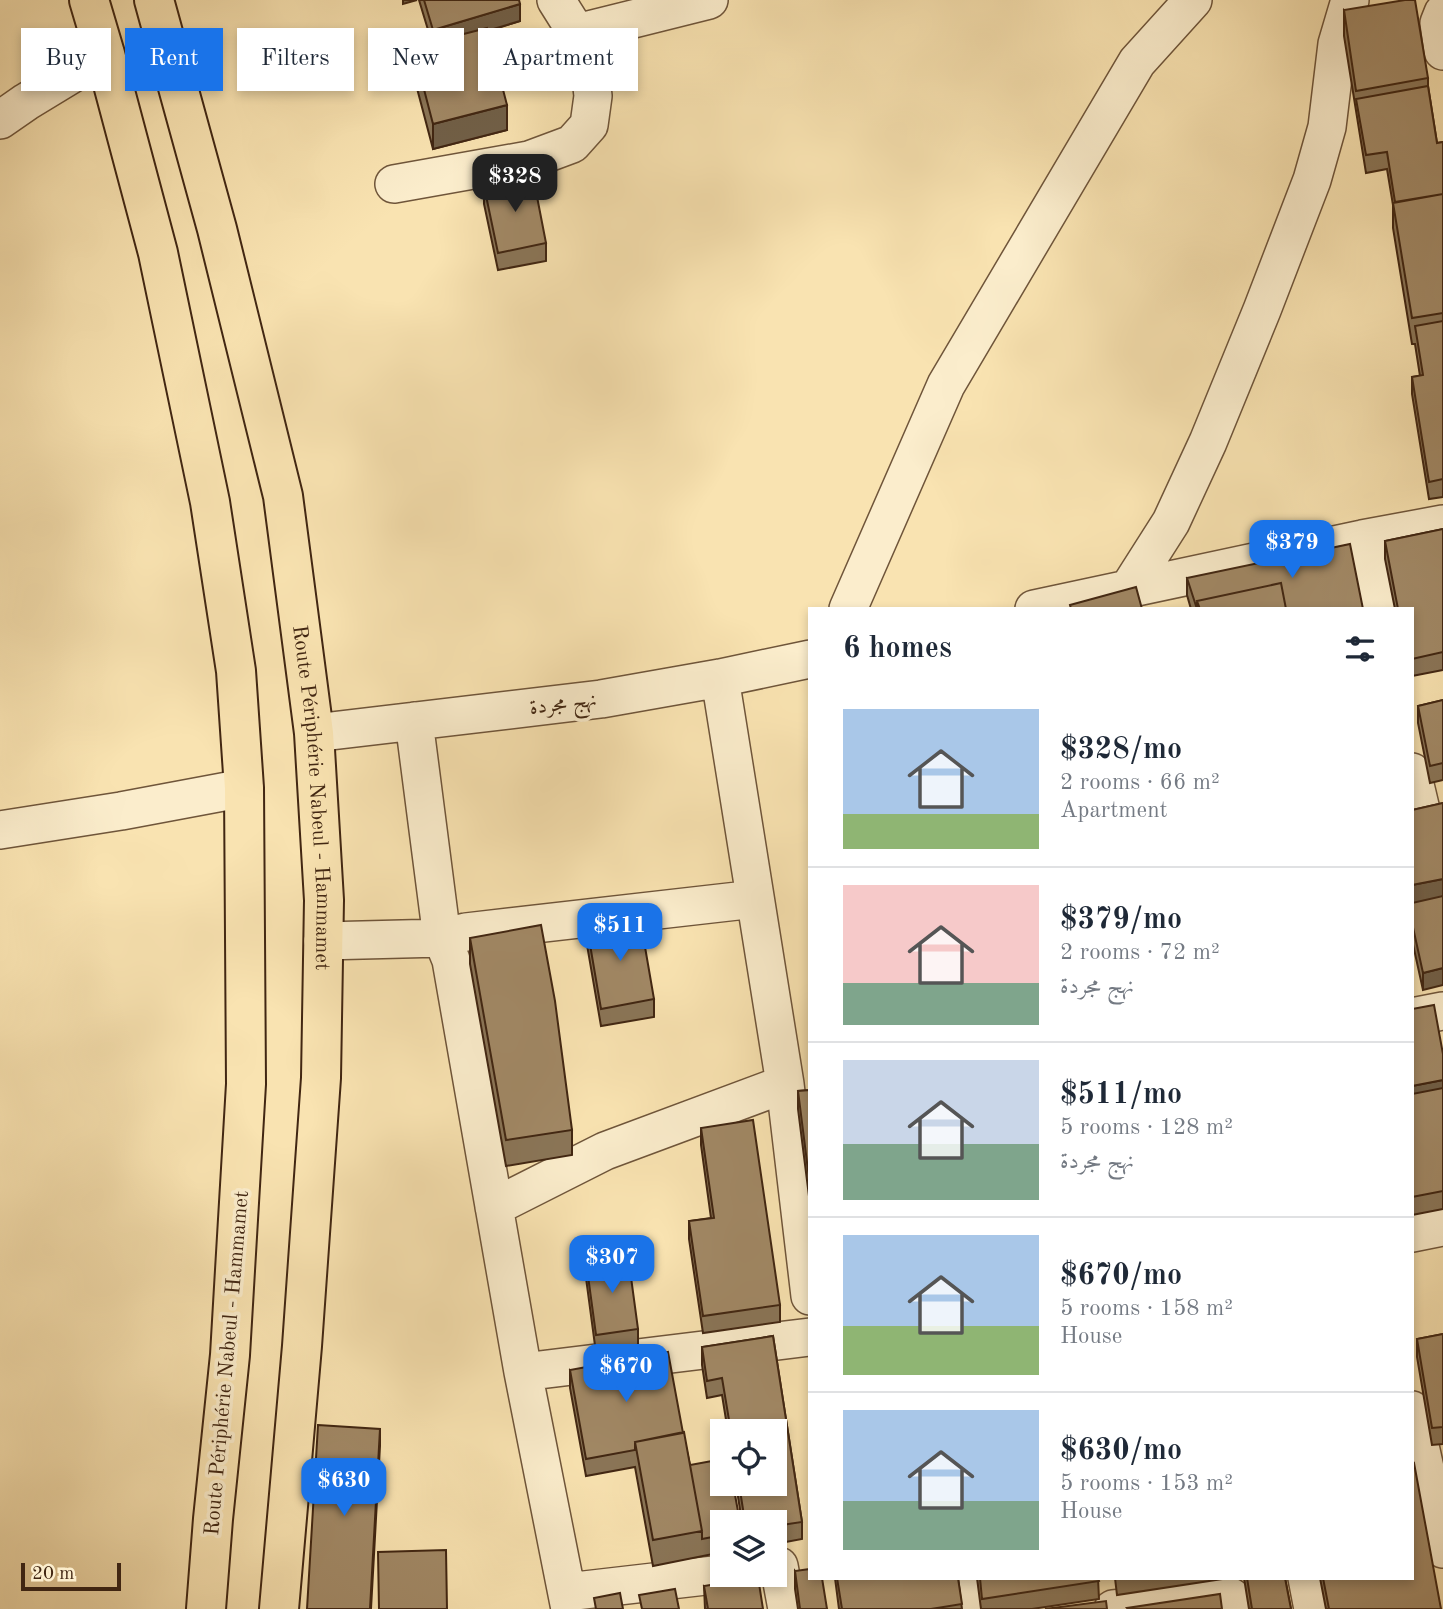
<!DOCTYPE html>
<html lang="en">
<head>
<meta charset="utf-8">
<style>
	body { margin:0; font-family:"Old Standard TT",Amiri,serif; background:#f2f2f3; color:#1f2937; height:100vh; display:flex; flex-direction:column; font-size:26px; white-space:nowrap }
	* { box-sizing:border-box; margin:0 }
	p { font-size:23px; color:#747a83 }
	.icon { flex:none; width:38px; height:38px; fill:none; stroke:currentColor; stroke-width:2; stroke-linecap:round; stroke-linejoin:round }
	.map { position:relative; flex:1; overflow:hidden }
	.side { position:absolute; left:808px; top:607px; width:606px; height:973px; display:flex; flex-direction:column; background:#fff; border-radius:0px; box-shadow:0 4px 10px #0003 }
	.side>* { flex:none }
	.top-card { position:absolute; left:21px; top:28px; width:665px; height:63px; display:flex; gap:14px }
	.fabs { position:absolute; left:710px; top:1419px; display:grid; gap:14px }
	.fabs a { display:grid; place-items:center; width:77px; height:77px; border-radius:0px; background:#fff; box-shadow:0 4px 10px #0003; font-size:35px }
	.scale { position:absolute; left:21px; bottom:18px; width:100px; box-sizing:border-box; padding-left:7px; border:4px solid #412612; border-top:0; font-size:19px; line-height:24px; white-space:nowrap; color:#412612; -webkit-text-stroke:5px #fbedcc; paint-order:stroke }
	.price { position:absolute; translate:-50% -60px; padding:0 16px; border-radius:14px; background:#1a73e8; color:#fff; font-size:23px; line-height:46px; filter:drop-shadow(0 2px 4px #0008) }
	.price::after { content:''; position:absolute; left:50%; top:42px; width:21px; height:16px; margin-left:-10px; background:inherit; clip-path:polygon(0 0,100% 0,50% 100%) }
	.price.on { background:#222; color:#fff }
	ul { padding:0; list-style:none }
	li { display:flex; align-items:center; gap:21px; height:175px; padding:0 35px }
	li+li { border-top:2px solid #e0e1e3 }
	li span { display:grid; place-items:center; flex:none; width:196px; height:140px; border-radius:0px; color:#555 }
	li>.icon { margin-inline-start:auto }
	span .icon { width:84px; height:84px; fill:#fffc; stroke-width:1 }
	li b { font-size:30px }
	h2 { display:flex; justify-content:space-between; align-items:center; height:84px; padding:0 35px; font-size:30px }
	.chip { padding:0 24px; border-radius:0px; background:#fff; box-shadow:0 4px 10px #0003; font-size:24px; line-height:63px }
	.chip.on { background:#1a73e8; color:#fff }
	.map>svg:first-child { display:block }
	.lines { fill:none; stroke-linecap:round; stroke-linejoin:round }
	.minor-casing { stroke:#6f553a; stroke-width:40 }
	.highway-casing { stroke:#412612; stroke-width:42 }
	.minor { stroke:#fbedcc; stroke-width:37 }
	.highway { stroke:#f9e3b1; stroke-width:38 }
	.wall { fill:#8a7557; stroke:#412612; stroke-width:2 }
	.shaded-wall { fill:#715f47; stroke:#412612; stroke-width:2 }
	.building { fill:#a18865; stroke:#412612; stroke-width:2 }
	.labels { text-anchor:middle; stroke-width:7; stroke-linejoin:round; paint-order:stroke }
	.street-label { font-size:21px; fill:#412612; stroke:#fbedcc }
</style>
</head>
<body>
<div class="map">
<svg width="1443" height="1609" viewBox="0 0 1443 1609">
	<rect width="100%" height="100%" fill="#f9e3b1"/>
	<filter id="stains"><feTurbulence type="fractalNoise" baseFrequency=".00286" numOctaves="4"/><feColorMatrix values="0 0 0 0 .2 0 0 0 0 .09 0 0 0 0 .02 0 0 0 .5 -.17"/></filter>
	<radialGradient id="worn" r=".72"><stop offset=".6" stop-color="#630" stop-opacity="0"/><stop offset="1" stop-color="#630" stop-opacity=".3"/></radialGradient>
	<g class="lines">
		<g class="minor-casing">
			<path id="minor" d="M1443,13L1439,23L1443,51
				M577,33L709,0
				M0,120L26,102L105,54
				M394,184L529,160L572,144L589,125L593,96L588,51L556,0
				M1362,539L1377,609
				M1129,588L1171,522L1208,442L1262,310L1312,180L1327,127L1337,44L1350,0
				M848,609L946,385L1137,62L1193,0
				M1034,609L1362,539L1443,524
				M720,678L785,1084L810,1296
				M314,733L601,699L720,678L810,659
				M1412,772L1421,810
				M0,830L121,811L244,788
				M323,941L442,938L414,721
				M1412,1017L1443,1011
				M494,1207L605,1151L785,1084
				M1412,1233L1443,1227
				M523,1372L810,1337
				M1412,1410L1443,1549
				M779,1566L787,1609
				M966,1578L971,1609
				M1307,1578L1313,1609
				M567,1592L723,1574
				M570,1609L523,1372L451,960L442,938L466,932L755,899
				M1113,1609L1231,1597L1237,1602L1241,1609"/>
		</g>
		<g class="highway-casing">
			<g id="highway">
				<path d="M89,0L105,54L158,253L210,502L236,671L244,788L246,1084L230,1355L213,1519L206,1609"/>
				<path id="s1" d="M154,0L217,229L283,496L314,733L324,900L321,1078L302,1346L279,1609"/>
			</g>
		</g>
		<use href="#minor" class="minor"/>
		<use href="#highway" class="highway"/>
	</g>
	<path class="wall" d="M419,0H519L520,21L488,31L507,130L433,149L413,73V47L432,43Z
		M1344,10L1428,78V86L1437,143L1443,142V497L1429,499L1412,394V377L1420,376L1415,344H1412L1393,228V205L1387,169L1366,173L1344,36Z
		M484,186L546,243V261L498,270L484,204Z
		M1443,529V670L1412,676V609H1395L1385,559V541Z
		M1187,578L1363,609H1191L1187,595Z
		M1443,700V780L1430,783L1418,723V706Z
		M1443,803L1423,990L1412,940V810Z
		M587,927L654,999V1017L601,1026L587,945Z
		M470,938L572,1130V1155L506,1166L470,964Z
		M1412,1009L1443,1054V1209L1412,1215Z
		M810,1090V1204L798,1109V1091Z
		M701,1128L780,1305V1322L703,1333L689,1239V1221L711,1218L701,1145Z
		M586,1261L638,1329V1346L596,1353L586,1278Z
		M1443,1334V1444L1432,1445L1417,1357V1339Z
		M773,1336L802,1522V1539L775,1544V1522H742L736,1484H775V1432H728L722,1395L707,1398L702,1365V1347Z
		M570,1370L683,1433L690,1465L723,1522V1552L653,1566L635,1467L586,1476L570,1388Z
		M795,1571L827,1609H798L795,1589Z
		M835,1578H958L962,1609H839Z
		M977,1578H1098L1099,1599L1032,1609H981Z
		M1115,1578H1229L1117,1595Z
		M1244,1578H1285L1291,1609H1249Z
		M1320,1578H1412L1441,1609H1326Z
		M704,1586L763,1609H705Z"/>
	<path class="shaded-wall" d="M403,0H417L403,4Z
		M520,4V21L433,47V30Z
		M507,105V130L433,149V124Z
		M1443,879V904L1412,911V885Z
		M1443,968V985L1423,990V973Z
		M1443,1080V1105L1412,1112V1086Z
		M380,1429V1446L371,1609H370Z"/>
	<path class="building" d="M424,0H519L520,4L433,30Z
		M1405,0H1415L1428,78L1356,91L1344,10Z
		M487,28L507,105L433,124L413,47Z
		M1428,86L1437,143L1443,142V194L1395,202L1387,152L1366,155L1356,99Z
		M533,176L546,243L498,253L484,186Z
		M1443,194V313L1412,318L1393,203Z
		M1443,321V479L1429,482L1412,377L1423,375L1415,326Z
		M1443,529V652L1412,659V609H1398L1385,541Z
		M1350,544L1363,609H1286L1281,583L1197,601V609L1187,578Z
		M1281,583L1286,609H1200L1197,601Z
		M1136,587L1142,609H1071L1070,605Z
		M1443,700V763L1430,766L1418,706Z
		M1443,803V879L1412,885V810Z
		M1443,896V968L1423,973L1412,923V903Z
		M640,918L654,999L601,1009L587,927Z
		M541,925L555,1001L572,1130L506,1140L470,938Z
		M1434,1005L1443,1054V1080L1412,1086V1009Z
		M1443,1088V1191L1412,1197V1094Z
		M810,1090V1186L798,1091Z
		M753,1120L780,1305L703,1316L689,1221L714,1218L701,1128Z
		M628,1255L638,1329L596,1335L586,1261Z
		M1443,1334V1427L1432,1428L1417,1339Z
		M773,1336L802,1522L775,1526V1522H745L739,1484H775V1432H731L722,1378L707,1381L702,1347Z
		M668,1352L683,1433L635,1442V1450L586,1459L570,1370Z
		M318,1425L380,1429L370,1609H307Z
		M684,1432L702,1531L653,1540L635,1442Z
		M723,1459V1484H733L740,1522H723V1535L702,1539V1531L690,1465Z
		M1414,1463L1441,1609H1329L1323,1578H1412V1464Z
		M446,1550L447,1609H379L378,1552Z
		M810,1569V1578H822L827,1609H800L795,1571Z
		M758,1577L763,1609H708L704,1586Z
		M837,1578H958L962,1604L931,1609H842Z
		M980,1578H1098L1099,1581L982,1599Z
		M1247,1578H1285L1291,1609H1252Z
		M675,1589L679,1609H642L639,1595Z
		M620,1593L623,1609H596L594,1598Z
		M1220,1594L1222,1609H1128L1127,1608Z
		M1106,1601L1107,1609H1045Z"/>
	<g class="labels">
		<g class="street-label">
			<text transform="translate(563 703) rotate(-7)" y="7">نهج مجردة</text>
			<text dy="7" stroke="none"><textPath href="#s1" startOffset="816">Route Périphérie Nabeul - Hammamet</textPath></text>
			<text transform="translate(226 1363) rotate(-85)" y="7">Route Périphérie Nabeul - Hammamet</text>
		</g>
	</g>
	<rect width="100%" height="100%" filter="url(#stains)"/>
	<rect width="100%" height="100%" fill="url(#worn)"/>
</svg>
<div class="fabs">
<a><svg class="icon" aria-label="locate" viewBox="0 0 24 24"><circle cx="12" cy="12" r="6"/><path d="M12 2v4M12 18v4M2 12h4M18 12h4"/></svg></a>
<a><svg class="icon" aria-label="layers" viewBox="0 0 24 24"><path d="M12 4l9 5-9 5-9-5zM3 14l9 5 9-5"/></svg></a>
</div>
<div class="scale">20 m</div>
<b class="price on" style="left:515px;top:214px">$328</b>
<b class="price" style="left:1292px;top:580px">$379</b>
<b class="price" style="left:620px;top:963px">$511</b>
<b class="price" style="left:612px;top:1295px">$307</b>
<b class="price" style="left:626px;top:1404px">$670</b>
<b class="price" style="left:344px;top:1518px">$630</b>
<div class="top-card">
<a class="chip">Buy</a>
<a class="chip on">Rent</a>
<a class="chip">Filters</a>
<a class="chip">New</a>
<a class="chip">Apartment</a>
</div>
<section class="side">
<h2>6 homes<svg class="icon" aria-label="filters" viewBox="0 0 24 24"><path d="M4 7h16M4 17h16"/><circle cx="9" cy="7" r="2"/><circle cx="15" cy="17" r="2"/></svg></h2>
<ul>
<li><span style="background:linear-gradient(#a9c7e8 75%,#8fb573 0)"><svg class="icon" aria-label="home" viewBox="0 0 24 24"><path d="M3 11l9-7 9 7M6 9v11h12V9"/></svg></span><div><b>$328/mo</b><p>2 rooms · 66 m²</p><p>Apartment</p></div></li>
<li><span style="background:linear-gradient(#f6c9c9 70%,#7fa58c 0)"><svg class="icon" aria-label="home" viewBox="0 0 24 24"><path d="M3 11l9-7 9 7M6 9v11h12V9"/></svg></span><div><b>$379/mo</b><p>2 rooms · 72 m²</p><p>نهج مجردة</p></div></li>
<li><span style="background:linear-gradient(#c9d6e8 60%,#7fa58c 0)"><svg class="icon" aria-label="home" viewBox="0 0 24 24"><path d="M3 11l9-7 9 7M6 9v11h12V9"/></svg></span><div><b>$511/mo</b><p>5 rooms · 128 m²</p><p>نهج مجردة</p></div></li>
<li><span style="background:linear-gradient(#a9c7e8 65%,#8fb573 0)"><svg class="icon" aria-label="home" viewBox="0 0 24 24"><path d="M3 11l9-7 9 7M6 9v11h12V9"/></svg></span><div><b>$670/mo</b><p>5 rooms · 158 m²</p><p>House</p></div></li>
<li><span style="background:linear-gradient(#a9c7e8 65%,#7fa58c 0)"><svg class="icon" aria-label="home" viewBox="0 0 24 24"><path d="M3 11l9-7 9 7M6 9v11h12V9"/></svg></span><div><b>$630/mo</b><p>5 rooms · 153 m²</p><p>House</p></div></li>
</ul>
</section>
</div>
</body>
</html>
